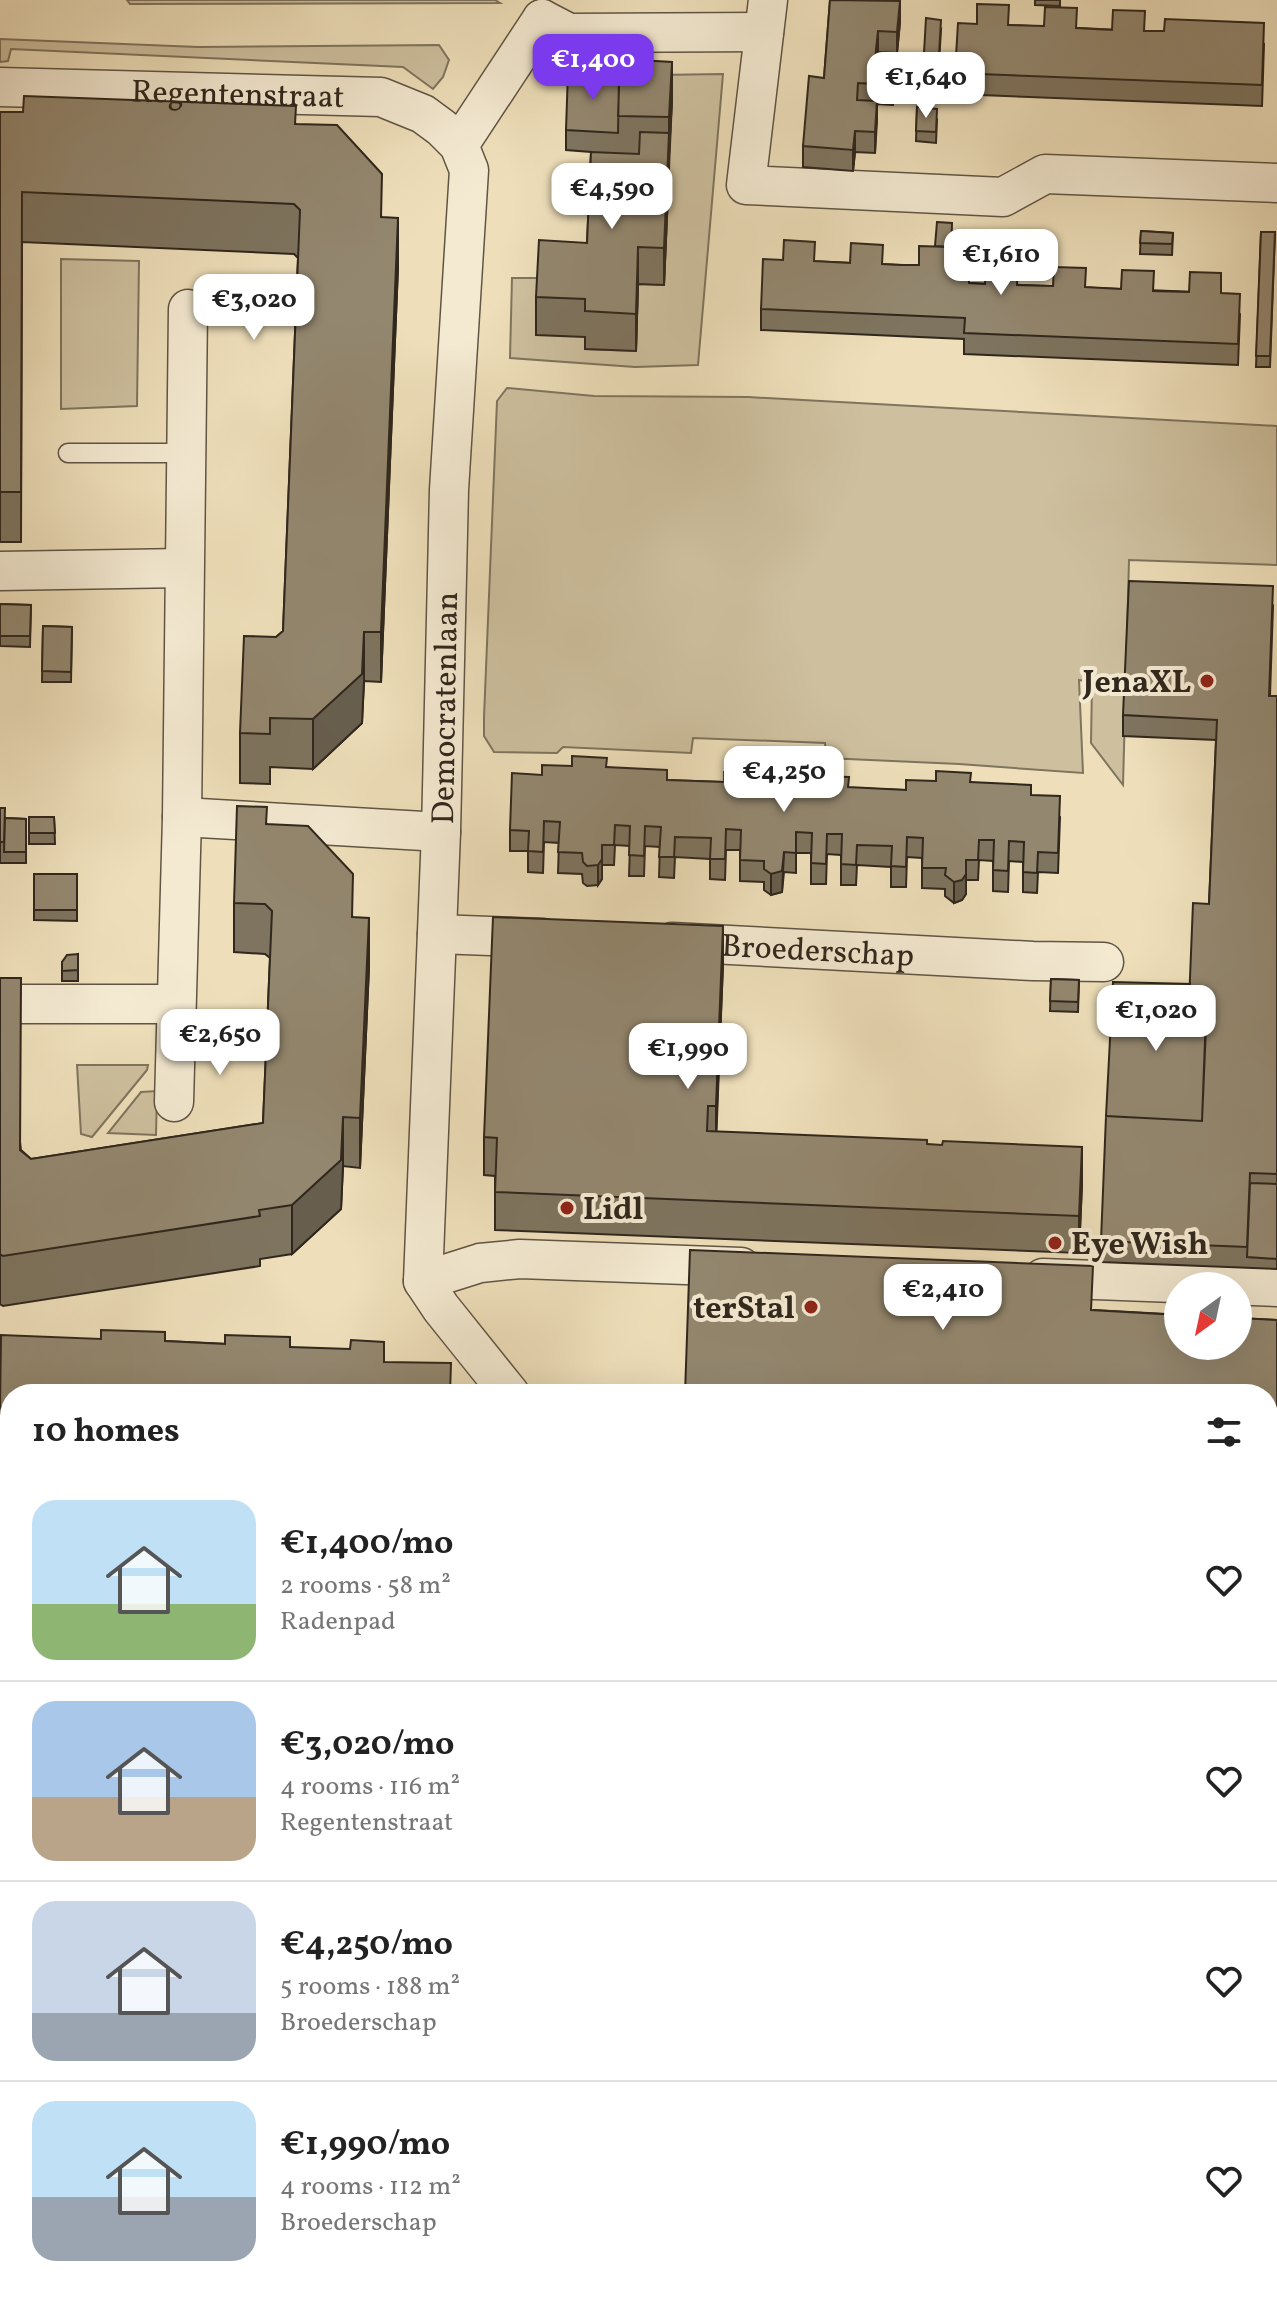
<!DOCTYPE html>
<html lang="en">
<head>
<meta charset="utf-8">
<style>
	body { margin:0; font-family:Vollkorn,serif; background:#f2f2f2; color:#222; height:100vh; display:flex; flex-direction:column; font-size:30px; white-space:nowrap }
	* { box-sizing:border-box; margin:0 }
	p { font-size:26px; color:#767676 }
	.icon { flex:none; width:44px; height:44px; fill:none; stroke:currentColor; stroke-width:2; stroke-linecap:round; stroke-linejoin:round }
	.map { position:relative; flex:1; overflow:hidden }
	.side { position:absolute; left:0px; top:1384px; width:1278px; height:914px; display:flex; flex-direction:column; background:#fff; border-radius:32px 32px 0 0; box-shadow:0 8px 32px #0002 }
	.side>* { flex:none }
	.needle { width:52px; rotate:213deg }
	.tools { position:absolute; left:1164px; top:1272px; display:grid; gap:16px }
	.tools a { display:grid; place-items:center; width:88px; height:88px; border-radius:50%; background:#fff; box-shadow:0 8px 32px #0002; font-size:40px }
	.price { position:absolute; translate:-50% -68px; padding:0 18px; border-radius:16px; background:#fff; color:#222; font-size:26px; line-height:52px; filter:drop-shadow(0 2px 4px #0008) }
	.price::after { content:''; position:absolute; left:50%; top:48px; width:24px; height:18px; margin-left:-12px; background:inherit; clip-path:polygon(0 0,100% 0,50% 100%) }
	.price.active { background:#7c3aed; color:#fff }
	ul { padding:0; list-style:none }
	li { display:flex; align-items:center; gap:24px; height:200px; padding:0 32px }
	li+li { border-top:2px solid #e0e0e0 }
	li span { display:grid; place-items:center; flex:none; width:224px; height:160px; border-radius:24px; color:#555 }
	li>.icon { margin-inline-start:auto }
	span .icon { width:96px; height:96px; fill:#fffc; stroke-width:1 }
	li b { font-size:34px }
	h2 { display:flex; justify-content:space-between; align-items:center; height:96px; padding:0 32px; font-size:34px }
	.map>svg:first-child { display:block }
	.green { fill:#cec09f; stroke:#7f745e; stroke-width:2 }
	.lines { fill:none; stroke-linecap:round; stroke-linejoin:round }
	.lane-casing { stroke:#605544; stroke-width:21 }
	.street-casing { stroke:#605544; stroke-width:41 }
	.secondary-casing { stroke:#30271d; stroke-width:47 }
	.lane { stroke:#f4ead2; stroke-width:18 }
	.street { stroke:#f4ead2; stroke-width:38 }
	.secondary { stroke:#f4ead2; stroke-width:44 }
	.wall { fill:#7e745f; stroke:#30271d; stroke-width:2 }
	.shaded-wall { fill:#675e4e; stroke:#30271d; stroke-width:2 }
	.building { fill:#93876f; stroke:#30271d; stroke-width:2 }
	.poi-dot { fill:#8f2418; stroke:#f4ead2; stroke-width:3 }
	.labels { text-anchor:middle; stroke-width:8; stroke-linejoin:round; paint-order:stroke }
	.street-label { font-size:32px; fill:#30271d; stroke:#f4ead2 }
	.poi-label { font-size:32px; font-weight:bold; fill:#30271d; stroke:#f4ead2; text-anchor:end }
</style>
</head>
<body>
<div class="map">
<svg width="1277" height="2297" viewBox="0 0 1277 2297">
	<rect width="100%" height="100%" fill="#eedfba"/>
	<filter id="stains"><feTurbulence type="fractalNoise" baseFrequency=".0025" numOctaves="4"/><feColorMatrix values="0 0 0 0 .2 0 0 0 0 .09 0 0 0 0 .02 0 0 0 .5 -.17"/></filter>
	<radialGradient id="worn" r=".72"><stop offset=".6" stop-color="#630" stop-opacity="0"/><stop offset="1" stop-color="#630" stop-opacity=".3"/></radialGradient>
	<path class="green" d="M127,0H495L500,3L130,4Z
		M0,39L198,47L439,45L449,60L443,77L433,89L403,67L11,49L8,61L0,62Z
		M723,74L698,365L635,367L510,358L512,278H539L585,337V349L636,351L638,284L664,285L669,171L666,155L669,154L672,100L657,75Z
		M61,259L139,261L137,406L61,409Z
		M507,388L594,396L748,397L1277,426V565L1129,560L1123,785L1091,743L1092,682L1079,680L1083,773L959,764L826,758L825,743L693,738L691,753L563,747L557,753L494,752L484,736V717L497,401Z
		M77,1065H148L147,1070L92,1137L81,1134Z
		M157,1091L156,1135L108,1133L141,1092Z
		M0,1921H10V2288H149V2293L0,2296Z
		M1268,1931L1277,1933V2297H1219L1220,2288H1268Z"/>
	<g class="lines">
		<g class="lane-casing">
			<path id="lane" d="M68,453H187
				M1268,1767L1277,1768"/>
		</g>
		<g class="street-casing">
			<g id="street">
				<path d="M768,0L746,185L1003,197L1045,174L1277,183"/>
				<path d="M542,19L569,33L764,32"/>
				<path id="s1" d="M0,87L381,97L423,114L442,128L459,145L469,170L449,490L441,832L423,1281L441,1308L510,1394"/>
				<path d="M459,145L542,19"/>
				<path d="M0,571L184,568"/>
				<path d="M182,817L441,832"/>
				<path d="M437,934L543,938"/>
				<path id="s2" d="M672,942L1033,961L1104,962"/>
				<path d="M0,1004H175"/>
				<path d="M174,1102L182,817L188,309"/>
				<path d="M1043,1278L1277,1287"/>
				<path d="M423,1281L480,1263L520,1259L741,1267"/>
				<path d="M428,2297L461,2288"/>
				<path d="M1004,2297V2288"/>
			</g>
		</g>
		<g class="secondary-casing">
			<path id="secondary" d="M0,1804H10
				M1268,1855L1277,1856
				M0,1873L10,1872"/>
		</g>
		<use href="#lane" class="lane"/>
		<use href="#street" class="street"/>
		<use href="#secondary" class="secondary"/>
	</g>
	<path class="wall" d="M830,0L900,22L897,53L878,52L876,68L895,69L893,105L877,104L875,153L855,152L853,171L803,167V146L824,78Z
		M1035,0H1060V6L1035,5Z
		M1009,25L1145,31L1264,44L1262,106L955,94V73Z
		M941,30L939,64L924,63V53Z
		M614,76L672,99L664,285L638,284L636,351L585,349V337L536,335V297L587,243L591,152L566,150V130Z
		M917,107L937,119L936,143L916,141Z
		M0,112L296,124L382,217L398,267L381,682L364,681L362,723L313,769L270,767V784L240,783V733L276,637L283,631L298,258L294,254L22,242L21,542H0Z
		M1141,231L1173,233L1172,255L1140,254Z
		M1261,232H1275L1270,367H1256Z
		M783,260L951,267L969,283L1221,293L1240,314L1238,365L964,354V339L761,330V309Z
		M0,604L31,605L30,647L0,646Z
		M1273,606L1270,696H1277V1269L1101,1262V1241L1190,984L1209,904L1216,740L1123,736V715Z
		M43,626L72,627L71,682H42Z
		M607,767L667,780L724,782L789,775L849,788L906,790L971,782L1031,795L1060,817L1058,873L1038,872L1037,893L1023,892V862L1009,861L1008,892L993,891V861L979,860L978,880H966V894L962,900L954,903L945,896V889L922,888V858L907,857L906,887H891V867L857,865L856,885H841V855L827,854L826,884H811V853H796V873L784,872L782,892L771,895L764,890V882L740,881V850H726L725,880L710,879V859L675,857L674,878L659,877L660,847L645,846L644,876H629L630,846L615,845L614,865H602V879L598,885L587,886L583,883L582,874L558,873L559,843L544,842L543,873L528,872V851H510V830L542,775Z
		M0,808L5,818L26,819V863H0Z
		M29,817H54L55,844H29Z
		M267,824L353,917L369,967L360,1168L343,1166L341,1209L292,1254L260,1259V1266L3,1306L0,1304V978L21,1150L31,1159L263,1123L270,958L265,954L234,952V903Z
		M34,874H77V921L34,920Z
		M78,954V981H62V962Z
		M723,964L716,1132L927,1144L1082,1184L1079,1253L495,1230V1176L484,1175V1137Z
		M1051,979L1079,980L1078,1012L1050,1011Z
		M1093,1310L1277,1320V1471H1268V1394Z
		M165,1341L290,1347L384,1362L451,1394H10V1551H0V1467H5L6,1457H0V1369Z
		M1268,1491H1277V1733L1268,1732Z"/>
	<path class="shaded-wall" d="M900,1V22L897,53V32Z
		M878,31V52L875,88V68Z
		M672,62V99L669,155V117Z
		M877,101V122L875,153V132Z
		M855,131V152L853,171V150Z
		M669,133V171L664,285V248Z
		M398,218V267L381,682V632Z
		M638,247V284L636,351V314Z
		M364,632V681L362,723L313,769V719Z
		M602,845V879L598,885V865Z
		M784,852L782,892L771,895V874Z
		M966,874V894L962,900L954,903V882Z
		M369,918V967L360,1168V1118Z
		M723,926V964L716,1144V1106Z
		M343,1117V1166L341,1209L292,1254V1205Z
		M1082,1147V1184L1079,1253V1216Z"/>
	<path class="building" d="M830,0L900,1L897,32L878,31L876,49L875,68L895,69L893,85L858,83L857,100L877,101L875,132L855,131L853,150L803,146L809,76L824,78Z
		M977,4L1009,5L1008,25L1044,26L1045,7L1077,8L1076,28L1112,30L1113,10L1145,11L1144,31H1164L1165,19L1264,23L1262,85L955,73L958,23L977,24Z
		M926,18L941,20L939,54L924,53Z
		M620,59L672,62L669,117L618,116Z
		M568,71L614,73V76H619L618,133L566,130Z
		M24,96L296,106L295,124L337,125L382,174L381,217L398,218L381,632H364L362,674L313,719L270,718V734L240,733L244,636L276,637L283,631L300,210L294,204L22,192L21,492H0V112H23Z
		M917,107L937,109L936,132L916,131Z
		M640,132L669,133L664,248L638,247L636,314L585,311V299L536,297L539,240L587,243L591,152L639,154Z
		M937,222L952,223L951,257V247L935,246Z
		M1141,231L1173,233L1172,244L1140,243Z
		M1261,232H1275L1270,356H1256Z
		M784,240L815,242L814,261L850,263L851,243L883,245L882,264L900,265H919V246L951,247L950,267L969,268V283L985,284L986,264L1018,265L1017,285L1053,286L1054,267L1086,268L1085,287L1121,289L1122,270L1154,271L1153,291L1189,292L1190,272L1221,273V293L1240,294L1238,344L964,333L965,318L761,309L763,259L783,260Z
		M1129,581L1273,586L1269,696H1277V1174L1250,1173L1247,1247L1101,1241L1106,1116L1202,1121L1207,1003H1189L1193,903L1209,904L1217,720L1123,715Z
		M0,604L31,605L30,636H0Z
		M43,626L72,627L71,672L42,671Z
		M572,756L607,758L606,767L667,770V780L724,782V772L754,773L755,764L789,765V775L849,777L848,787L906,790V780L936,781V771L971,773L970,782L1031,785V795L1060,796L1058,853L1038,852L1037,873L1023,872L1024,842L1009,841L1008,871L993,870L994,840H979L978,860H966V874L962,880L954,882L945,875L946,868H922L923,838L907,837L906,867L891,866L892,846L857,845L856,865L841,864L842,834H827L826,864L811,863L812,833L796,832V853L784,852L782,871L771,874L764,869V861L740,860L741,830L726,829L725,859H710L711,838L675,837L674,857H659L661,827L645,826L644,856L629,855L630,826L615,825L614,845H602V859L598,865L587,866L583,862L582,853L558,852L560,822L544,821L543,852L528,851L529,831L510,830L512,773L542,775V765L572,766Z
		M237,806L267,807L266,824L308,826L353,874L352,917L369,918L360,1118L343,1117L341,1160L292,1205L259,1210L260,1216L3,1256L0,1254V978H21L20,1150L31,1159L263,1123L272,911L265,904L234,903Z
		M0,808H5L4,842H0Z
		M29,817H54L55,833H29Z
		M5,818L26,819V852H4Z
		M34,874H77V910H34Z
		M493,917L723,926L716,1106H708L707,1131L927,1140V1144L942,1145L943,1141L1082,1147L1079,1216L495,1192L497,1138L484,1137Z
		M78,954V970L62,971V962L67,955Z
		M1051,979L1079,980L1078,1002L1050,1001Z
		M1113,982L1190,984L1189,1013H1206L1202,1121L1106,1116Z
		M1250,1183L1277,1184V1259L1247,1257Z
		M690,1250L1093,1266L1091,1310L1178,1315V1346H1238V1318L1277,1320V1434L1268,1433V1394H685Z
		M101,1330L165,1332V1341L225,1344V1335L290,1337V1347L350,1349L351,1340L384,1342V1362L451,1363L450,1394H10V1501H0V1467H5L8,1407H0L1,1335L101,1339Z
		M1268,1491H1277V1695H1268Z
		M0,2283H10V2288H36V2297H0Z
		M830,2288H903V2297H831Z
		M1072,2288H1130V2297H1073Z"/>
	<g class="poi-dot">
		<circle cx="1207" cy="681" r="8"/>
		<circle cx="567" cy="1208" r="8"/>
		<circle cx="1055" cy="1243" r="8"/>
		<circle cx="811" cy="1307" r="8"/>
	</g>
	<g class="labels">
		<g class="street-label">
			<text dy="11" stroke="none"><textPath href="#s1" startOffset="238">Regentenstraat</textPath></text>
			<text transform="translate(444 708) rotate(-89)" y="11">Democratenlaan</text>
			<text dy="11" stroke="none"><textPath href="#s2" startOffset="146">Broederschap</textPath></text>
		</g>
		<g class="poi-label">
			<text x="1191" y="692">JenaXL</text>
			<text x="583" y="1219" text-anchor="start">Lidl</text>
			<text x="1071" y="1254" text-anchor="start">Eye Wish</text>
			<text x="795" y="1318">terStal</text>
		</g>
	</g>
	<rect width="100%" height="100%" filter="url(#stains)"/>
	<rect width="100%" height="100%" fill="url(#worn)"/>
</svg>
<div class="tools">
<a><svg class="needle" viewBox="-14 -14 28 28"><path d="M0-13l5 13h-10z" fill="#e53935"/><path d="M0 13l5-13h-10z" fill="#767676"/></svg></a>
</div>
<b class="price active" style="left:593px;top:102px">€1,400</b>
<b class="price" style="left:926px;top:120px">€1,640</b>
<b class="price" style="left:612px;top:231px">€4,590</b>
<b class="price" style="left:1001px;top:297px">€1,610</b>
<b class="price" style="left:254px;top:342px">€3,020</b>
<b class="price" style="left:784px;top:814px">€4,250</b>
<b class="price" style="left:1156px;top:1053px">€1,020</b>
<b class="price" style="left:220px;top:1077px">€2,650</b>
<b class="price" style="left:688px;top:1091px">€1,990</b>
<b class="price" style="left:943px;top:1332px">€2,410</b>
<section class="side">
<h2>10 homes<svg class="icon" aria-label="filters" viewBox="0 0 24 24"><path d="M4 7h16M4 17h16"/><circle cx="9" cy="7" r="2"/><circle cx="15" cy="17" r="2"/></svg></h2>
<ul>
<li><span style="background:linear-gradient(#bfe0f5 65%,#8fb573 0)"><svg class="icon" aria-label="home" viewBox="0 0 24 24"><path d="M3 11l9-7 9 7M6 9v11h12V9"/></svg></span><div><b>€1,400/mo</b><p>2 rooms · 58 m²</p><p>Radenpad</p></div><svg class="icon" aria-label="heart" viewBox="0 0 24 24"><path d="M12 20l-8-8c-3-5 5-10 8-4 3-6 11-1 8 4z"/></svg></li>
<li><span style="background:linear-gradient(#a9c7e8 60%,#b9a48a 0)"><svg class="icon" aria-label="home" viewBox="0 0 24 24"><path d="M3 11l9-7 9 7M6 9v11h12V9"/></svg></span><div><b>€3,020/mo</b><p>4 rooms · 116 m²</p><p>Regentenstraat</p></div><svg class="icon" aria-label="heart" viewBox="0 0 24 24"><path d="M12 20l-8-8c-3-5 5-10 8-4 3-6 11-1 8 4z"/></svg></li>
<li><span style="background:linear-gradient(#c9d6e8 70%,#9aa5b1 0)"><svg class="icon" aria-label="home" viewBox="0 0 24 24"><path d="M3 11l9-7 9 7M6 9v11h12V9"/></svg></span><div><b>€4,250/mo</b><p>5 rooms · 188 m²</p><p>Broederschap</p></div><svg class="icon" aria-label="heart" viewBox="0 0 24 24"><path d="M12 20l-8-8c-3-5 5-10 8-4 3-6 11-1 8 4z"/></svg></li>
<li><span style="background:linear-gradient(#bfe0f5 60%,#9aa5b1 0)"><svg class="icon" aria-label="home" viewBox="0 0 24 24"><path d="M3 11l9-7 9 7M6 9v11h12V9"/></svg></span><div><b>€1,990/mo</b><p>4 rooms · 112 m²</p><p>Broederschap</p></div><svg class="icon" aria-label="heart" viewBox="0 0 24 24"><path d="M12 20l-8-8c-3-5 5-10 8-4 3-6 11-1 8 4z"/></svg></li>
</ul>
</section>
</div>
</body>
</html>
